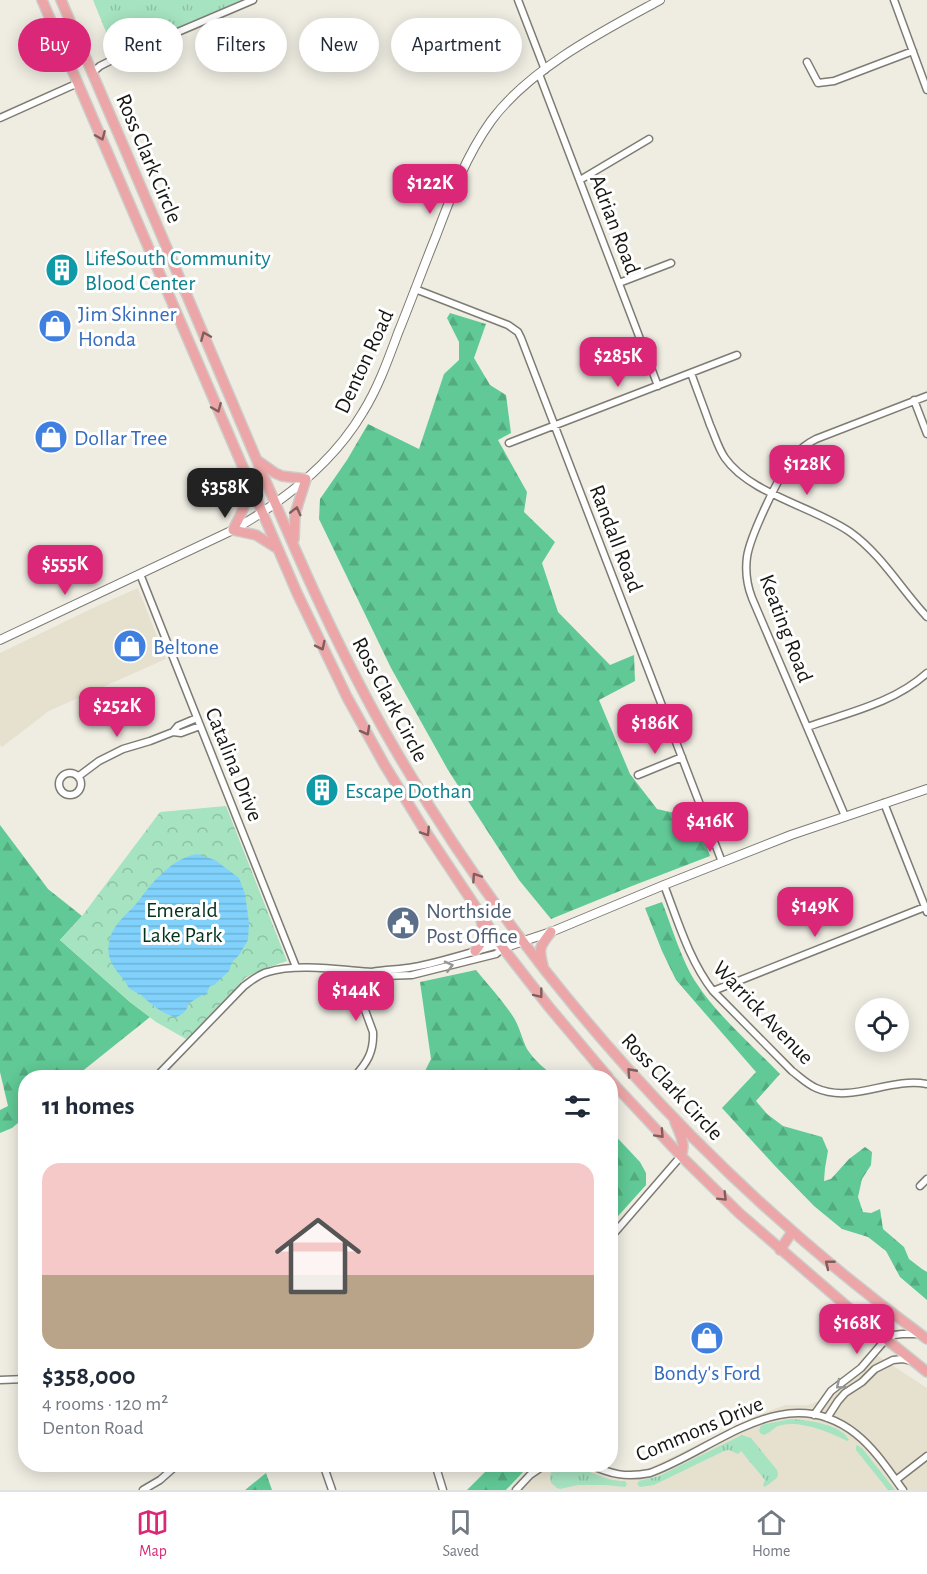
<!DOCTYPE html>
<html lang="en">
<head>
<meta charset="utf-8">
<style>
	body { margin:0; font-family:"Alegreya Sans",sans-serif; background:#f6f6f7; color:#1f2937; height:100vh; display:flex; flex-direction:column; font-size:22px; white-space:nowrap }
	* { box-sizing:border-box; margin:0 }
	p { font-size:20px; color:#747a83 }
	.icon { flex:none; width:33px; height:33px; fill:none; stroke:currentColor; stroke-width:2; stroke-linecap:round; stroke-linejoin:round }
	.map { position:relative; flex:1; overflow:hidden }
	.side { position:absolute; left:18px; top:1070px; width:600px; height:402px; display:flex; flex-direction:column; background:#fff; border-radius:24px; box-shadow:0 3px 15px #0003 }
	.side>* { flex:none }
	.hud { position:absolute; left:18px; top:18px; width:600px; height:54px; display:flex; gap:12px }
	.controls { position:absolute; left:855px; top:998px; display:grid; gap:12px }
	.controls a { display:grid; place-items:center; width:54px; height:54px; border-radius:50%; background:#fff; box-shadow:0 3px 15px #0003; font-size:30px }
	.price { position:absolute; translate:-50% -51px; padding:0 14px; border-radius:12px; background:#db2777; color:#fff; font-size:20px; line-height:39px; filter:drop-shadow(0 2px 3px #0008) }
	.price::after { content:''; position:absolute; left:50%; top:36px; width:18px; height:14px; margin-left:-9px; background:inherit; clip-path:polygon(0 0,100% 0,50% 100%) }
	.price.selected { background:#222; color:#fff }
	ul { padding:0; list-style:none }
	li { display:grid; align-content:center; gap:12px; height:318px; padding:0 24px }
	li span { display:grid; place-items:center; height:186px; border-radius:18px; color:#555 }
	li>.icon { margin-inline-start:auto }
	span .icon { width:108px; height:108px; fill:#fffc; stroke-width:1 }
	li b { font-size:26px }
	h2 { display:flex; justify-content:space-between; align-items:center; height:72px; padding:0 24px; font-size:26px }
	.chip { padding:0 21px; border-radius:27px; background:#fff; box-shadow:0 3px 15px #0003; font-size:21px; line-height:54px }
	.chip.selected { background:#db2777; color:#fff }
	.dock { display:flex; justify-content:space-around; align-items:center; height:84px; border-top:2px solid #e0e1e3; background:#fff; font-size:16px; color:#747a83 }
	.dock a { display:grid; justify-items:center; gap:3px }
	.dock .selected { color:#db2777 }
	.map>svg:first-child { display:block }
	.built { fill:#e6e1cf }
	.grass { fill:url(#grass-tufts) }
	.forest { fill:url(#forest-firs) }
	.park { fill:url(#park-crowns) }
	.water { fill:url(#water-rules) }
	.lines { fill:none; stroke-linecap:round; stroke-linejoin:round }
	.minor-casing { stroke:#7e7b72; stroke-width:9 }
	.tertiary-casing { stroke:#7e7b72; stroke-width:10 }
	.trunk-casing { stroke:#cccccb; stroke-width:12 }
	.minor { stroke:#fff; stroke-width:6 }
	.tertiary { stroke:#fff; stroke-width:8 }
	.trunk { stroke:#eca6a7; stroke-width:9 }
	.oneway { stroke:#815e5c }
	.oneway2 { stroke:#969694 }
	.labels { text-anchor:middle; stroke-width:6; stroke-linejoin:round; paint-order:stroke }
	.street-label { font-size:22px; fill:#161612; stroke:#fff }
	.culture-label { font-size:22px; fill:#0d838f; stroke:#fff; text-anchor:start }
	.shop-label { font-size:22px; fill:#366cbe; stroke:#fff; text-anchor:start }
	.park-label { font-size:22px; fill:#02321e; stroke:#fff }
	.service-label { font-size:22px; fill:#4e5e75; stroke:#fff; text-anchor:start }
</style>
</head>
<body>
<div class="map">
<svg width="927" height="1490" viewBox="0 0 927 1490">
	<defs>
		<pattern id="grass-tufts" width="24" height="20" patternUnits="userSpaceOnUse" patternTransform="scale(1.5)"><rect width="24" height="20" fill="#a6e3c1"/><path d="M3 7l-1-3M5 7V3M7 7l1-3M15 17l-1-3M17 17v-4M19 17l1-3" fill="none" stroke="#8ec2a5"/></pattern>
		<pattern id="forest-firs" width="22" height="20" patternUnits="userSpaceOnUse" patternTransform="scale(1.5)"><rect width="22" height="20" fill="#60c995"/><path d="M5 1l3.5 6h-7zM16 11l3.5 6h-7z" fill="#53ac7f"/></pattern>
		<pattern id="park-crowns" width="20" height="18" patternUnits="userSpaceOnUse" patternTransform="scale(1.5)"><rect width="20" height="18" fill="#a6e3c1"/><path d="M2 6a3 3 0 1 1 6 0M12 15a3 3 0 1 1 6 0" fill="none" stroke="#8ec2a5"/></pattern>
		<pattern id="water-rules" width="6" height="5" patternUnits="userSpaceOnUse" patternTransform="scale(1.5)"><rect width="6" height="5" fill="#80d1fc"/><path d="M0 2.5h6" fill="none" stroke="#6eb3d7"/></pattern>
	</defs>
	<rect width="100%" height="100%" fill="#efede2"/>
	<path class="built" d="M138,588L166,659L49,711L2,747L0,745V653L97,606Z
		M872,1352L927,1388V1490H509L531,1465L534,1464H599L616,1470L626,1471L647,1469L756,1416L785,1405H808L819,1401L828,1390L837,1381L854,1370Z"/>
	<path class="grass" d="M93,0H243L115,54Z
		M791,1419C807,1420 841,1424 849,1440L847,1441C829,1432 796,1418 776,1427C772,1430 769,1433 764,1435L761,1434L759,1431L761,1425Z
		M742,1435L751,1438L777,1470L778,1474L777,1478L765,1487L763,1485L765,1480L741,1451L738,1454L729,1450L724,1451L654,1485L640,1487L637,1484L639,1481L659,1476Z
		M857,1445L862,1448L895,1490H888L856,1450V1446Z
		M562,1467C570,1467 579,1468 587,1471C599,1475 611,1482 625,1481L627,1484L625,1487L606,1485H578L560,1489L557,1488L551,1483L550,1476L552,1470L555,1468Z"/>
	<path class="forest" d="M450,313L486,324L474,358L490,385L506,395L511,433L498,440L527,492L524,512L555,542L542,563L558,612L610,665L634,655L635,681L599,700L630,774L657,809L679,814L693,808L710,856L632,886L551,919L519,880L448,770L391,668L319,519L320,499L347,460L368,424L419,449L444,374L459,360V342L447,318Z
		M0,825L48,889L82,916L60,940L130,1002L150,1017L75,1077H26L25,1117L12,1128L0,1133V1110L8,1106L0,1072Z
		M662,902C672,927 682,962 697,984C718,1016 753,1046 780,1074L756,1101L767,1114L783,1126L822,1137L828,1151L825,1168L824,1181L831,1179L849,1159L865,1147L872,1152L871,1165L862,1179L858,1197L863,1212L871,1213L880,1209L883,1229L904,1247L909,1259L922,1269L927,1272V1300L900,1277L886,1251L868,1237L842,1229L814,1206L776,1167L722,1108L756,1072L676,980L662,951L645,908Z
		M476,970C489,986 503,1001 514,1018C520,1028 522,1039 527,1049C534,1060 546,1071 558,1077H422L431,1059L420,982Z
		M610,1130L640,1162L646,1173V1185L611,1224Z
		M493,1464H528L526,1469L506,1490H467Z
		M266,1473L272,1490H245Z"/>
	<path class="park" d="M226,806L287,961L269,967L246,977L197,1030L186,1039L156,1022L130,1002L60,940L82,916L160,812Z"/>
	<path class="water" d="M197,854L215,860L239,878L245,894L249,923L248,940L239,955L232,962L229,971L214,985L210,986L205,996L202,995L188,1004C188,1010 181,1016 175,1017C161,1013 152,1005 141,995C137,993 132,990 129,988C127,985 126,982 124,980C115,969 106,959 109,943C112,923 129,914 140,899C155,879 172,859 197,854Z"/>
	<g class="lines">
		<g class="minor-casing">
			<path id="minor" d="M518,0L545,70
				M894,0L927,90
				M807,62L818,83L834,81L913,51
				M92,73L100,66L112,60L253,0
				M539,74L658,386
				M0,118L78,83
				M580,180L649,139
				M619,283L671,263
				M415,289L508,325L518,332L521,338L722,862
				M691,373C697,390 704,408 710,425C715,436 718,448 725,458C750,494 814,507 850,532C881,554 901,589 927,617
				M914,400L927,434
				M509,443L737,355
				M140,574L296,967
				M807,727C847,713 894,703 927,673
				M173,732L178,726L197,718
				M59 784a11 11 0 1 1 22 0a11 11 0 1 1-22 0Z
				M638,775L682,757
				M79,776L99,761L123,749L150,741L173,732L181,733L200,726
				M884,803L927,912
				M845,816L752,598C747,585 745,572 747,557C750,536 780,473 794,456C800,449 808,443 816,439L927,396
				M664,885C678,921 689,960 713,991L792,1071C800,1077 807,1084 816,1088C852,1104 889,1077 927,1084
				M354,971V980L373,1032C374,1052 367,1063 354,1077
				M372,972L383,976L412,975L496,954L503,948
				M713,991L925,907
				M156,1077L244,986C252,980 259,974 268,972C296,963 342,970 372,972C386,969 400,970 414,967C441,962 467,953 494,946L503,948
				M920,1186L927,1179
				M610,1238L681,1156
				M0,1380L26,1379
				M814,1415L831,1391L861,1368L886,1339L894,1335L902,1334H920
				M827,1418L838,1401L845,1393L862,1382L875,1369L893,1360L903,1359L911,1361
				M323,1464L332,1490
				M435,1464L443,1490
				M588,1464C611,1474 625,1478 650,1473C717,1449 785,1378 856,1434C875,1449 889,1471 903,1490
				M896,1480L927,1456
				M143,1490L160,1480L178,1464
				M516,1490L530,1475L546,1464"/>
		</g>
		<g class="tertiary-casing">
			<path id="tertiary" d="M0,640L233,530C284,501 333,463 363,412C378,388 388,360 398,333C411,301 423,268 436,236C451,196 466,156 491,121C530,68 603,31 660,0
				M503,948L551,932L664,885L791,835L927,789"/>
		</g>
		<g class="trunk-casing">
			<path id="trunk" d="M42,0L297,593L347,697L384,764L422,826L503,948L549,1007L608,1077
				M61,0C118,132 174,265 230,397C279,512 326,628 388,737C522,972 708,1179 927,1339
				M258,461L275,473L282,476L306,479L295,514L294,539
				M246,482C247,505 243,510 233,530L256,535L275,547
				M475,951C485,939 485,935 481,920
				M543,966C538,948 540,946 551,932
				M610,1080L681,1156L739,1213L865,1322L927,1372
				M675,1122C680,1134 686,1144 681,1156
				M780,1250L792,1232"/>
		</g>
		<use href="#minor" class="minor"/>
		<use href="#tertiary" class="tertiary"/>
		<use href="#trunk" class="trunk"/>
	</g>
	<defs><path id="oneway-chevron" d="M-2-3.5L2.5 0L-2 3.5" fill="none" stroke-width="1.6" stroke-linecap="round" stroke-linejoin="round" transform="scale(1.5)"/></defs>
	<g class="oneway">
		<use href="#oneway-chevron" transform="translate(101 136) rotate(67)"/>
		<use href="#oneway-chevron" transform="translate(205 336) rotate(-113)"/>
		<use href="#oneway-chevron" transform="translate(217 408) rotate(67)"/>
		<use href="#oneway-chevron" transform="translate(296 511) rotate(-76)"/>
		<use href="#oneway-chevron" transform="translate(321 646) rotate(64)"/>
		<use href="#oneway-chevron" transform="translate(366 731) rotate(61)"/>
		<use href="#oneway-chevron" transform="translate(426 832) rotate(57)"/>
		<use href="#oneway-chevron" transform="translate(476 877) rotate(-124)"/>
		<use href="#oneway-chevron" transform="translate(539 994) rotate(52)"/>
		<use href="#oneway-chevron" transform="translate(631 1072) rotate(-132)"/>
		<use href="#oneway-chevron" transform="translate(660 1134) rotate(47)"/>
		<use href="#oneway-chevron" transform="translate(723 1197) rotate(45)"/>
		<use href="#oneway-chevron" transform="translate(829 1264) rotate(-141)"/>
	</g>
	<g class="oneway2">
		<use href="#oneway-chevron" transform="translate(449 966) rotate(-14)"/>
		<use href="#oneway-chevron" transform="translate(840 1385) rotate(141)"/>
	</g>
	<defs>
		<g id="building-disc" transform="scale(1.725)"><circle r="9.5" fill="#0f9aa8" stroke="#fff"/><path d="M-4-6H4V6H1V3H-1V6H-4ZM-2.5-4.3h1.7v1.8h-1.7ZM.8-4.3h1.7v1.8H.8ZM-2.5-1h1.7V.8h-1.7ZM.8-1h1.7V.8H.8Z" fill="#fff"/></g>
		<g id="shop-disc" transform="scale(1.725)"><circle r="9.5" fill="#3f7fe0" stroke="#fff"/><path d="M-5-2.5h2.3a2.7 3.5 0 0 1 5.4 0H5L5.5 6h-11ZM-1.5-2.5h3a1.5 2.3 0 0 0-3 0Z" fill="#fff"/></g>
		<g id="civic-disc" transform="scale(1.725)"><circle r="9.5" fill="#5c6f8a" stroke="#fff"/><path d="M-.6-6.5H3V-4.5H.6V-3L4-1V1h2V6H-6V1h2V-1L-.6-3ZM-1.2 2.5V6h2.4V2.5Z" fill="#fff"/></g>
	</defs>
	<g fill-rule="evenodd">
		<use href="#building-disc" x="62" y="270"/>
		<use href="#shop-disc" x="55" y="326"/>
		<use href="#shop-disc" x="51" y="437"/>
		<use href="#shop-disc" x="130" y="646"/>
		<use href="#building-disc" x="322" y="790"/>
		<use href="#civic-disc" x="403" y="923"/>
		<use href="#shop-disc" x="707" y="1338"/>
	</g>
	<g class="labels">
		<g class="street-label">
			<text transform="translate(150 158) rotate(67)" y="8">Ross Clark Circle</text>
			<text transform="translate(616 224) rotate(69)" y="8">Adrian Road</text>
			<text transform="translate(363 361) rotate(-65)" y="8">Denton Road</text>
			<text transform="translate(617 538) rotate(69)" y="8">Randall Road</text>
			<text transform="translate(787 628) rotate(69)" y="8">Keating Road</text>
			<text transform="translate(391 699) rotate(62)" y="8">Ross Clark Circle</text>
			<text transform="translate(235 764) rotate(68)" y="8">Catalina Drive</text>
			<text transform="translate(764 1012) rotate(46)" y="8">Warrick Avenue</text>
			<text transform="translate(673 1086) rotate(47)" y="8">Ross Clark Circle</text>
			<text transform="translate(699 1428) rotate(-23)" y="8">Commons Drive</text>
		</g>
		<g class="culture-label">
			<text x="85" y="265">LifeSouth Community<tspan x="85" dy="25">Blood Center</tspan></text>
			<text x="345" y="798">Escape Dothan</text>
		</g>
		<g class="shop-label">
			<text x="78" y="321">Jim Skinner<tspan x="78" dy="25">Honda</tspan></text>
			<text x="74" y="445">Dollar Tree</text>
			<text x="153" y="654">Beltone</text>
			<text x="707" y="1380" text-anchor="middle">Bondy's Ford</text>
		</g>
		<g class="park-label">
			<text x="182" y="917">Emerald<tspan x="182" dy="25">Lake Park</tspan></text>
		</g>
		<g class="service-label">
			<text x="426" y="918">Northside<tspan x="426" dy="25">Post Office</tspan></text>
		</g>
	</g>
</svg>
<div class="controls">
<a><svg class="icon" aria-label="locate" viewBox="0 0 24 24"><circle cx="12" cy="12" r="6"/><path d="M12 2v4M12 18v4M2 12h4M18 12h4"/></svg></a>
</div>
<b class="price" style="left:430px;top:215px">$122K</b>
<b class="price" style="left:618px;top:388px">$285K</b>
<b class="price" style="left:807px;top:496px">$128K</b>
<b class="price selected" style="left:225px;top:519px">$358K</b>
<b class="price" style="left:65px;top:596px">$555K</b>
<b class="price" style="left:117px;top:738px">$252K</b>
<b class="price" style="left:655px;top:755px">$186K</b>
<b class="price" style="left:710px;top:853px">$416K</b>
<b class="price" style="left:815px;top:938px">$149K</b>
<b class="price" style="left:356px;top:1022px">$144K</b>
<b class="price" style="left:857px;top:1355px">$168K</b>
<div class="hud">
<a class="chip selected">Buy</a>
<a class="chip">Rent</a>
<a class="chip">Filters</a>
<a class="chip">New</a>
<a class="chip">Apartment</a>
</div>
<section class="side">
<h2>11 homes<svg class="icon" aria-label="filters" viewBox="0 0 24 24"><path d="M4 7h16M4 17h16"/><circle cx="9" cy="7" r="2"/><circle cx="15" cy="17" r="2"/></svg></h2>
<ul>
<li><span style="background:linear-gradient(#f6c9c9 60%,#b9a48a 0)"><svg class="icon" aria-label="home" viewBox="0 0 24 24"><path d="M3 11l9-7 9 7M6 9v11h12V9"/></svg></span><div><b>$358,000</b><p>4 rooms · 120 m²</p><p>Denton Road</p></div></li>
</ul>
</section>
</div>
<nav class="dock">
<a class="selected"><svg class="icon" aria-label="map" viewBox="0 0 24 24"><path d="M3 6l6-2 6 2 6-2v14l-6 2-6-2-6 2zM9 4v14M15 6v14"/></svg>Map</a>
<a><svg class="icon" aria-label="saved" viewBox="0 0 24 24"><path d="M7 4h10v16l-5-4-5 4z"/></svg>Saved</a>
<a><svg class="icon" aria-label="home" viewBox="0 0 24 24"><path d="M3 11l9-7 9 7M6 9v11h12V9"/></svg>Home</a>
</nav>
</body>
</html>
